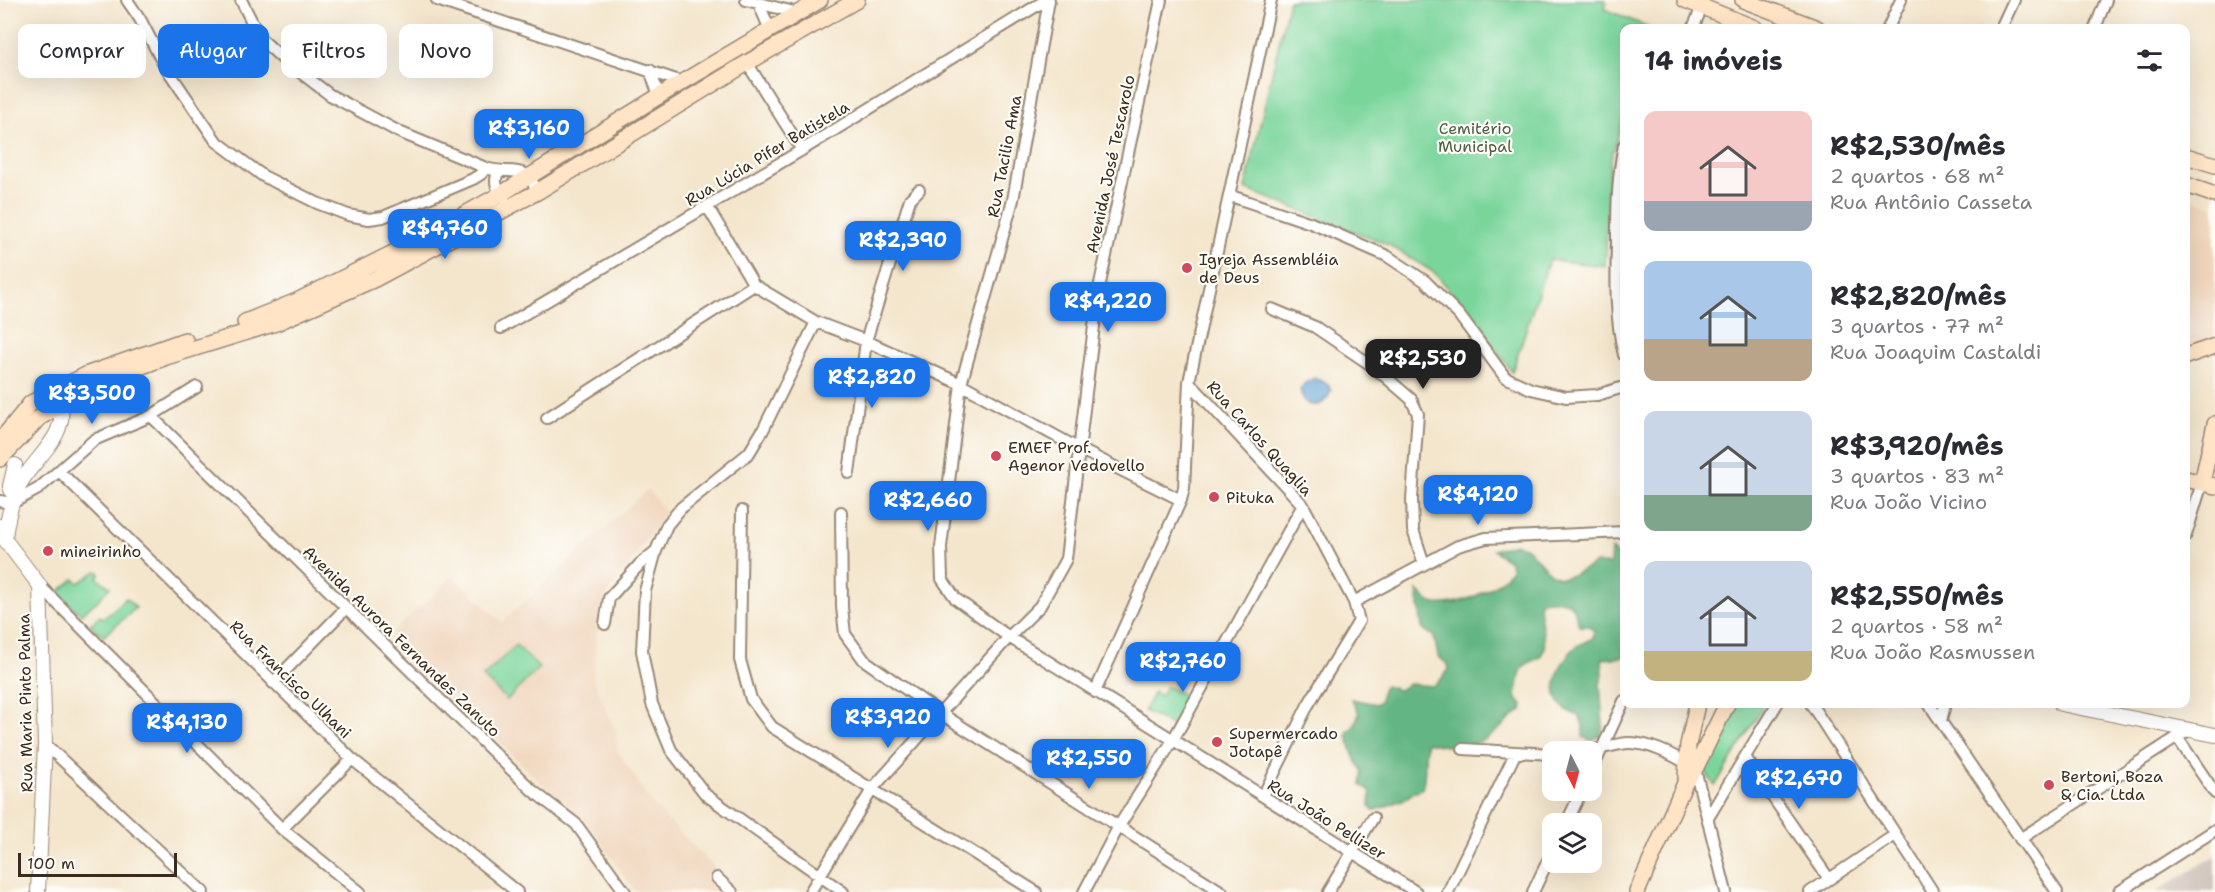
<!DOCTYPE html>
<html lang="pt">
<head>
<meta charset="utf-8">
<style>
	body { margin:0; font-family:"Shantell Sans",sans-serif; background:#f7f7f7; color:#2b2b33; height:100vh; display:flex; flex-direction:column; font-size:22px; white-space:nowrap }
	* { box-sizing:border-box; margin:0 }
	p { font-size:20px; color:#7c7c81 }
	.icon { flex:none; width:33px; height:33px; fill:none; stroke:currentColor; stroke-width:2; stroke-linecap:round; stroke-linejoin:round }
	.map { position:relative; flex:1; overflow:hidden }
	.details { position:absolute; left:1620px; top:24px; width:570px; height:684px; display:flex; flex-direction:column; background:#fff; border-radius:12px; box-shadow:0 6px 24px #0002 }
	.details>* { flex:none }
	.hud { position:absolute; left:18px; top:24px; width:570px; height:54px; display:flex; gap:12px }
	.needle { width:39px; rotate:174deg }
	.buttons { position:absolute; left:1542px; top:741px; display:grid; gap:12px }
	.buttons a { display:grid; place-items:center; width:60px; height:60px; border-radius:12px; background:#fff; box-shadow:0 6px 24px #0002; font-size:30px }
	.scale { position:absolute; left:18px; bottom:15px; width:159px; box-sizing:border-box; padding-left:6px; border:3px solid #3b2a1e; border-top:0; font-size:16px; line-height:21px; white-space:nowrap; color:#3b2a1e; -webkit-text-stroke:4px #fdfcf7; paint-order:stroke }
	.price { position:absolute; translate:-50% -51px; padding:0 14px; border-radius:12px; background:#1a73e8; color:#fff; font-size:20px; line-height:39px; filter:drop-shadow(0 2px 3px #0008) }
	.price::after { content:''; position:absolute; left:50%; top:36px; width:18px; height:14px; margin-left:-9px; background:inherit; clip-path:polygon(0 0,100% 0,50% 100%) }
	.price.selected { background:#222; color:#fff }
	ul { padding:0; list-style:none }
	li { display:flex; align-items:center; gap:18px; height:150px; padding:0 24px }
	li span { display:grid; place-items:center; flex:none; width:168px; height:120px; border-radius:12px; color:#555 }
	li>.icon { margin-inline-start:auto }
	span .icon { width:72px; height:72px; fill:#fffc; stroke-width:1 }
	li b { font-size:26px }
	h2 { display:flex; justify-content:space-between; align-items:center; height:72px; padding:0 24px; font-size:26px }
	.tag { padding:0 21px; border-radius:12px; background:#fff; box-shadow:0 6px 24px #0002; font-size:21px; line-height:54px }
	.tag.selected { background:#1a73e8; color:#fff }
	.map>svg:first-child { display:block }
	.built { fill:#f0d5bc }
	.industrial { fill:#cec1b9 }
	.green { fill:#7ad59b; stroke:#5a805c; stroke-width:1.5 }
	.forest { fill:#63b683; stroke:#4f7050; stroke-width:1.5 }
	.water { fill:#64a2d6; stroke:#50667a; stroke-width:1.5 }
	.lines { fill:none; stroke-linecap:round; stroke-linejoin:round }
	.minor-casing { stroke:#988876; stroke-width:14 }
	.tertiary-casing { stroke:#988876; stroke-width:16 }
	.secondary-casing { stroke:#988876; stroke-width:18 }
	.minor { stroke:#fff; stroke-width:10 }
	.tertiary { stroke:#fff; stroke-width:14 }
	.secondary { stroke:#ffe4c6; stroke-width:15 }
	.poi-dot { fill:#d1495b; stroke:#fdfcf7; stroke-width:2 }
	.labels { text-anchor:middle; stroke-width:4.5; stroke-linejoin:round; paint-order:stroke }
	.park-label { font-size:16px; fill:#4e5d44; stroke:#fdfcf7 }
	.street-label { font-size:16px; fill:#3b2a1e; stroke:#fdfcf7 }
	.poi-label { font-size:16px; fill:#3b2a1e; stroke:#fdfcf7; text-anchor:start }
</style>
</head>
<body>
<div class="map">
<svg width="2215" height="892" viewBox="0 0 2215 892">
	<rect width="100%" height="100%" fill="#fdfcf7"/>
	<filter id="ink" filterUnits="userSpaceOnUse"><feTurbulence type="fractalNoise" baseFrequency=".0167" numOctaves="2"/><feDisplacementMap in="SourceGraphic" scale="12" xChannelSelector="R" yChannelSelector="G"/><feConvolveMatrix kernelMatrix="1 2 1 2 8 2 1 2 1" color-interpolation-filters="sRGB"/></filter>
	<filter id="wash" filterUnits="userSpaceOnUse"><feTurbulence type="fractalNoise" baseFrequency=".008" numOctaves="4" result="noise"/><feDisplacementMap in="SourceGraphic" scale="24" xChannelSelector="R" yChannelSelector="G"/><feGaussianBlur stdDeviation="1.35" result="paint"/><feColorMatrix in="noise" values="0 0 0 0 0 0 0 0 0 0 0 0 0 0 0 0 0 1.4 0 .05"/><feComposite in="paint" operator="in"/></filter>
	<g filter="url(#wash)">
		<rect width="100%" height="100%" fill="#f4e6cd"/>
		<path class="built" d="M2186,197L2215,206V338L2186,351Z
			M648,489L666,513L605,597L598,620L593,678L616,732L617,750L653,805L717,870L710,877L725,892H636L590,828L558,800L391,634L453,576L502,622Z"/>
		<path class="industrial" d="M2215,856V892H2156Z"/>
		<path class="green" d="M1289,0H1606L1605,9L1650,28H1624V118L1610,161L1605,266L1549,260L1512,372L1467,310L1435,273L1389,245L1245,189Z
			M96,571L100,573L97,578L110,587L95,603L81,614L57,593L74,579L79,583Z
			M126,598L136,608L104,636L90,625L99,616L104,618Z
			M516,645L539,668L507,700L483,677Z
			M1166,686L1190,698L1175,727L1144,711L1154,692L1161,696Z
			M1735,704H1765L1715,786L1703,768L1727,717Z"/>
		<path class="forest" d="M1516,544L1527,548L1550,573L1560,578L1573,575L1596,563L1610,565L1611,549L1624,562V657L1602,659L1603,674L1600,684L1603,726L1600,736L1591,741L1583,737C1585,706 1570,720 1559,702C1549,684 1562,659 1576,647C1581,643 1588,641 1593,638L1594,631L1589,626H1579C1574,601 1567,597 1541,601L1539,606L1545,648L1540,657L1525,665L1521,671L1516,696L1518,701L1523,706L1522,710C1510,717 1503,727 1492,735C1474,749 1447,748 1427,742C1423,759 1427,773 1422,789L1414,792L1405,799L1373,811L1370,806L1371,792L1361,785L1362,772L1352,752L1347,736L1348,731L1354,726L1359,713L1351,699L1377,704L1380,701L1382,690L1385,686L1399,690L1409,684L1434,686C1440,682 1443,675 1449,670L1446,663L1438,656L1434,637L1422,628L1417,590C1423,596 1427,603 1436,604C1461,606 1496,590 1511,570L1510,561L1493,550Z"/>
		<path class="water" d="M1314,378L1328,384L1331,391C1323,411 1304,410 1300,389L1305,383Z"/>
	</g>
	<g filter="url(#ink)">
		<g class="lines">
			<g class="minor-casing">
				<path id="minor" d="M127,0L140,19L163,63L216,141L263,176L317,203L348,215L369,219L383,217L473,179L481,174L486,168
					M241,0L260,38L284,60L330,95L399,132L486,168C508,176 527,161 537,192
					M437,0L682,82
					M746,0L798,13
					M1049,0L1013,200L961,384L941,547L942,579L956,599L1009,637L1416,892
					M759,4L770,30
					M1693,28L1702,7
					M1888,28L1901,0
					M2001,28L2014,0
					M2095,28L2106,0
					M747,63L802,150
					M650,70L659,96
					M1624,145C1617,178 1617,210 1617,243C1616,281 1615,318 1624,355
					M498,172C493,183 498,190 504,199
					M1231,196L1311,223L1387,256L1425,281L1459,315L1505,377L1531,389L1566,397L1597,395L1624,387
					M707,206L754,285L816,322L866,341L961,384L1081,450L1181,500
					M1272,309L1315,327L1374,367L1411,399L1418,414L1412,499L1413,530L1424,564
					M816,322L763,430L749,453L681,508L667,525L656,551L645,591L642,651L652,704L671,750L706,795L843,892
					M501,328L802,150L1046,0
					M151,416L533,791L576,824L625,892
					M547,418L754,285
					M59,471L352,759L517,892
					M849,473L866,341L910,199L919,190
					M0,501L12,503L38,489L94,440L151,416L197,387
					M742,511L740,660L751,699L772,727L1036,892
					M841,512L842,607L845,634L864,660L940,713L1222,892
					M2186,535L2202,483
					M40,586L282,829L360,892
					M1354,602L1458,546L1486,538L1624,532
					M605,624L609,598L640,564L656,551
					M273,683L346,608
					M1095,692L1181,500L1184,488L1189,382
					M1811,704L1933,892
					M1929,704L2057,892
					M1941,721L1945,704
					M2177,737L2215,793
					M45,744L203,892
					M1463,749L1552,754
					M1584,752C1597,750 1608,746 1621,744C1643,739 1677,756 1695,769L1726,892
					M1745,757L1829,879
					M1592,770L1624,701
					M1263,796L1308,705L1359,621L1354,602L1303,505L1189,382L1271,0
					M1708,818L1777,704
					M1566,824L1582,790
					M282,829L352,759
					M2020,839L2190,729
					M717,878L732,892
					M810,892L873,788L1009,637L1040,606L1066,559L1098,293L1161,0
					M1084,892L1119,826L1173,740L1303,505
					M1328,892L1373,818
					M1448,892L1516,752
					M1533,892L1552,852
					M1810,892L1895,835
					M2119,892L2215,830"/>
			</g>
			<g class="tertiary-casing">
				<path id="tertiary" d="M14,497L10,486L15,465
					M0,526L5,540L40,586L45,744L38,892
					M5,538C7,519 11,502 20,484C33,459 69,436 60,404
					M2061,704L2215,735"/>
			</g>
			<g class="secondary-casing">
				<path id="secondary" d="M1685,0L1755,28
					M1743,0L1817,28
					M2186,156L2215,165
					M2186,185L2215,195
					M245,322L297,301L415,242L501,194L659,96L820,0
					M2186,356L2215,346
					M0,441L31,403L88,374L185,340
					M0,459L39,418L100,382L166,357L276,323L375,279L537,192L747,63L857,0
					M2186,479L2215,486
					M2202,483L2215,424
					M1686,777L1688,745L1697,704
					M1637,892L1685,783L1695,769L1727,704"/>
			</g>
			<use href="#minor" class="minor"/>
			<use href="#tertiary" class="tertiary"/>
			<use href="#secondary" class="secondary"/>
		</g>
	</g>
	<g class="poi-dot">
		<circle cx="1187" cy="268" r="6"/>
		<circle cx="996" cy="456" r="6"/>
		<circle cx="1214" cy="497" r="6"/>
		<circle cx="48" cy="551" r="6"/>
		<circle cx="1217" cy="742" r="6"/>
		<circle cx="2049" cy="785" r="6"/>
	</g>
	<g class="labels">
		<g class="park-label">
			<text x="1475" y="134">Cemitério<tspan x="1475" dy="18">Municipal</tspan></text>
		</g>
		<g class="street-label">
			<text transform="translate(767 153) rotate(-31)" y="6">Rua Lúcia Pifer Batistela</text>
			<text transform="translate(1004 156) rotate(-79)" y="6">Rua Tacilio Ama</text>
			<text transform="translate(1110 164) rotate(-78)" y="6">Avenida José Tescarolo</text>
			<text transform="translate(1260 438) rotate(48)" y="6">Rua Carlos Quaglia</text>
			<text transform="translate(402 641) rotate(44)" y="6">Avenida Aurora Fernandes Zanuto</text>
			<text transform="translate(291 679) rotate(44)" y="6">Rua Francisco Ulhani</text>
			<text transform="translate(25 703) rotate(-91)" y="6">Rua Maria Pinto Palma</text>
			<text transform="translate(1327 819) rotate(32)" y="6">Rua João Pellizer</text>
		</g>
		<g class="poi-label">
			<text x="1199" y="265">Igreja Assembléia<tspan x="1199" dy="18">de Deus</tspan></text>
			<text x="1008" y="453">EMEF Prof.<tspan x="1008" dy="18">Agenor Vedovello</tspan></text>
			<text x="1226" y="503">Pituka</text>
			<text x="60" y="557">mineirinho</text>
			<text x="1229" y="739">Supermercado<tspan x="1229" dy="18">Jotapê</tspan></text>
			<text x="2061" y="782">Bertoni, Boza<tspan x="2061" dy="18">&amp; Cia. Ltda</tspan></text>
		</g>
	</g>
</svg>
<div class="buttons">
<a><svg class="needle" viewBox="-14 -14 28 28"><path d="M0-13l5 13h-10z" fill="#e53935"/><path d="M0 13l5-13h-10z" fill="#7c7c81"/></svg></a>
<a><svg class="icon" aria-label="layers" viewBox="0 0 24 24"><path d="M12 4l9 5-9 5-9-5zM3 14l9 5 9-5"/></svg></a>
</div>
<div class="scale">100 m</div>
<b class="price" style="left:529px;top:160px">R$3,160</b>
<b class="price" style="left:445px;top:260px">R$4,760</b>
<b class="price" style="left:903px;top:272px">R$2,390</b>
<b class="price" style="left:1108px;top:333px">R$4,220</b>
<b class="price selected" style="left:1423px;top:390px">R$2,530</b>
<b class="price" style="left:872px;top:409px">R$2,820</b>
<b class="price" style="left:92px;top:425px">R$3,500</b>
<b class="price" style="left:1478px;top:526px">R$4,120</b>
<b class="price" style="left:928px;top:532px">R$2,660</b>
<b class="price" style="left:1183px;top:693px">R$2,760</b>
<b class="price" style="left:888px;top:749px">R$3,920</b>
<b class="price" style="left:187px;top:754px">R$4,130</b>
<b class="price" style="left:1089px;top:790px">R$2,550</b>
<b class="price" style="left:1799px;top:810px">R$2,670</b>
<div class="hud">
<a class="tag">Comprar</a>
<a class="tag selected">Alugar</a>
<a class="tag">Filtros</a>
<a class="tag">Novo</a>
</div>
<section class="details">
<h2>14 imóveis<svg class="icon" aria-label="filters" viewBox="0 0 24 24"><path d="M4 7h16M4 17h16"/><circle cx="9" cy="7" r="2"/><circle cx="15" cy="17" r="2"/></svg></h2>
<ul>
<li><span style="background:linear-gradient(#f6c9c9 75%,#9aa5b1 0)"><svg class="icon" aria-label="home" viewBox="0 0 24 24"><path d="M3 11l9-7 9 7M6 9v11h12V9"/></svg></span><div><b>R$2,530/mês</b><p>2 quartos · 68 m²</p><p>Rua Antônio Casseta</p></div></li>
<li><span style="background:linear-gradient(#a9c7e8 65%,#b9a48a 0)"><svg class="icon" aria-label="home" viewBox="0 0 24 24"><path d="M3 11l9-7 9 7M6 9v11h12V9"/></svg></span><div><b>R$2,820/mês</b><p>3 quartos · 77 m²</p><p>Rua Joaquim Castaldi</p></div></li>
<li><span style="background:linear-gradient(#c9d6e8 70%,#7fa58c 0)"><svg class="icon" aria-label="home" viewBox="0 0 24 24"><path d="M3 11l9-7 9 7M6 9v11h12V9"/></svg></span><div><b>R$3,920/mês</b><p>3 quartos · 83 m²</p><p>Rua João Vicino</p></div></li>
<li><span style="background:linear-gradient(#c9d6e8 75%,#c2b280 0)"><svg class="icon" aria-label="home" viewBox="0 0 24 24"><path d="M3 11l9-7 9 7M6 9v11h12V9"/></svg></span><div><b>R$2,550/mês</b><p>2 quartos · 58 m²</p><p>Rua João Rasmussen</p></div></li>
</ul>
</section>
</div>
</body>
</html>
